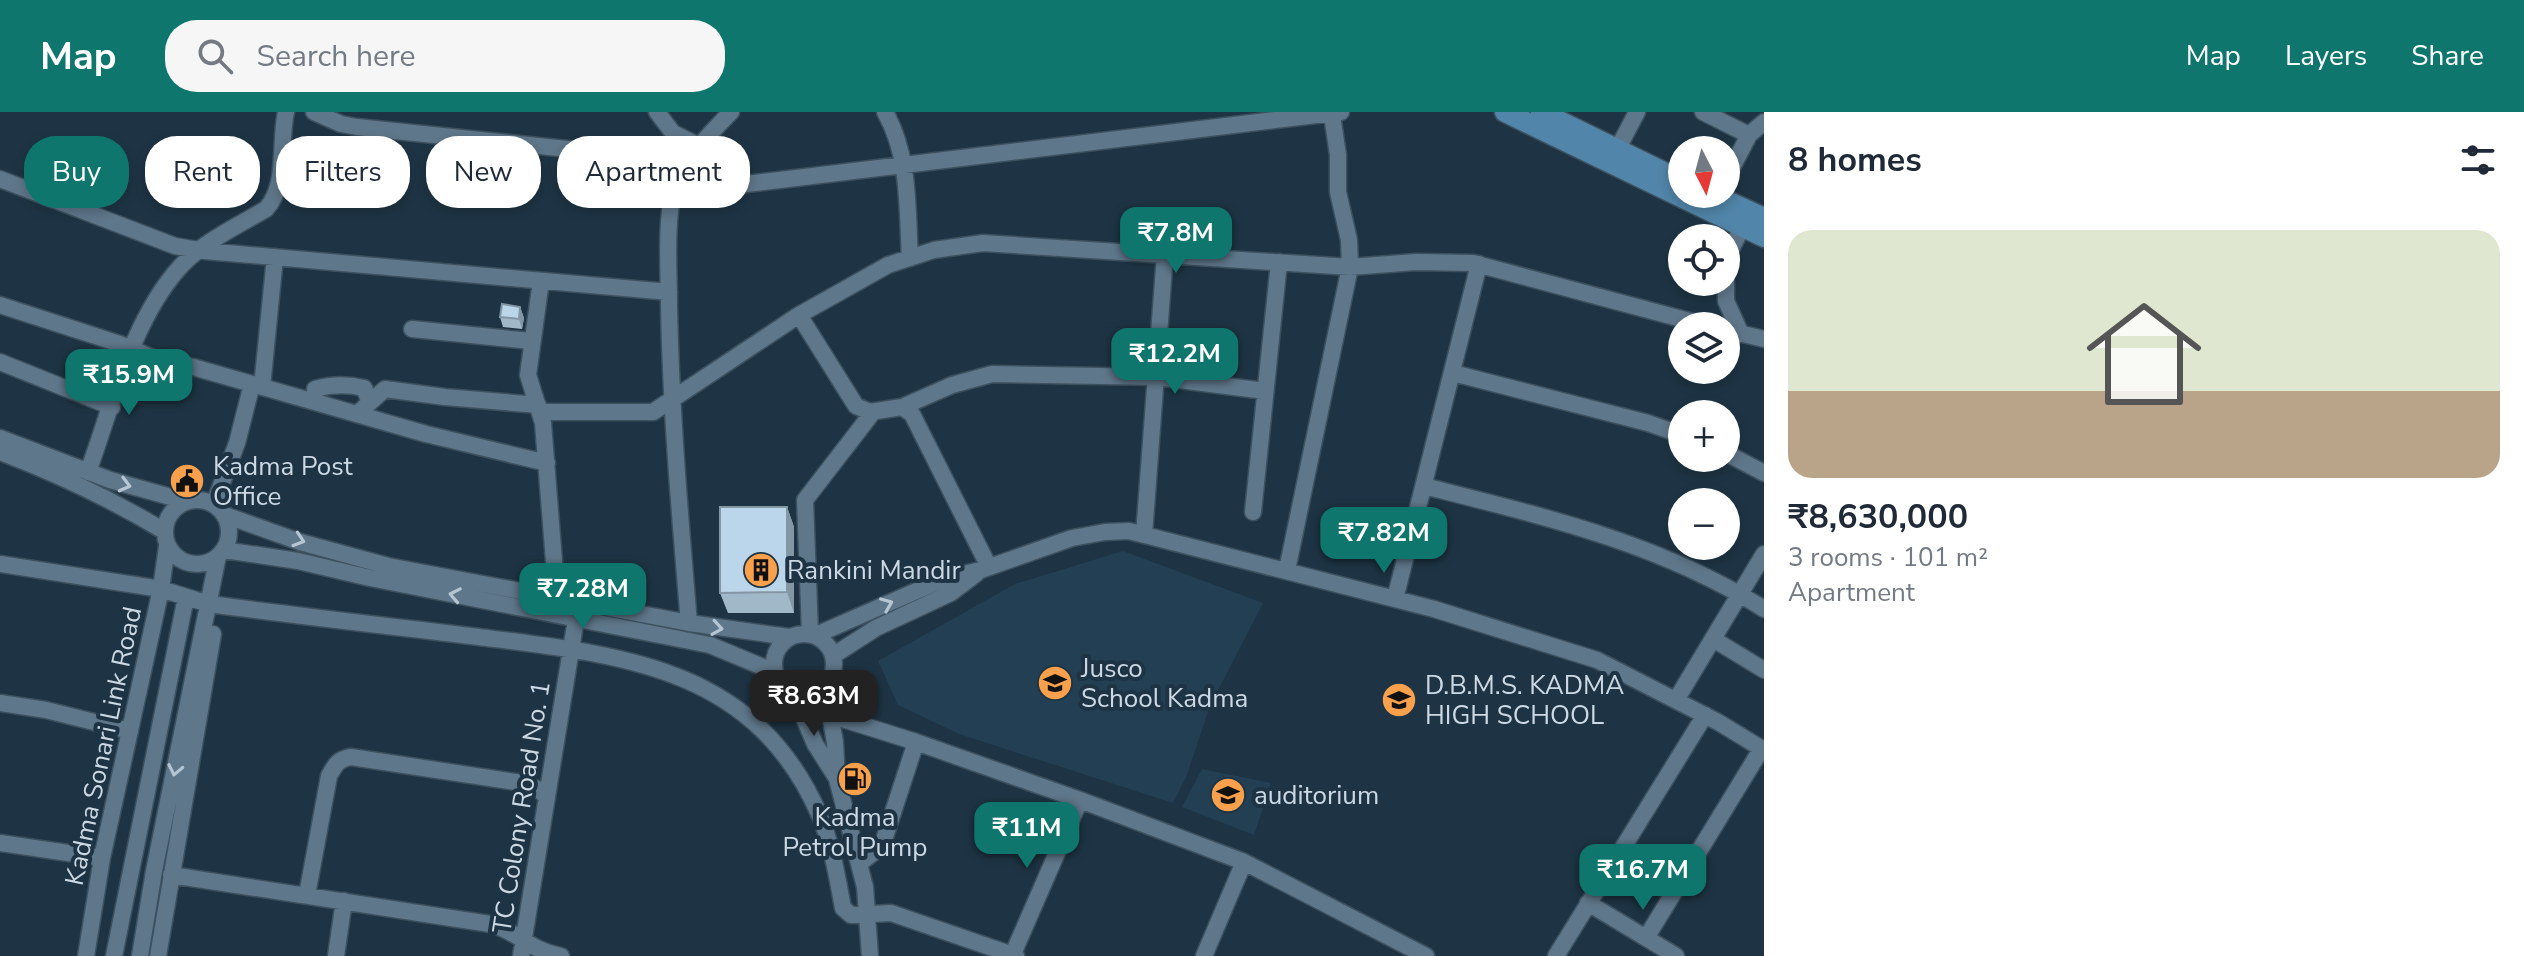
<!DOCTYPE html>
<html lang="en">
<head>
<meta charset="utf-8">
<style>
	body { margin:0; font-family:"Nunito Sans",sans-serif; background:#f6f6f7; color:#1f2937; height:100vh; display:flex; flex-direction:column; font-size:30px; white-space:nowrap }
	* { box-sizing:border-box; margin:0 }
	p { font-size:26px; color:#747a83 }
	.icon { flex:none; width:44px; height:44px; fill:none; stroke:currentColor; stroke-width:2; stroke-linecap:round; stroke-linejoin:round }
	.map { position:relative; flex:1; overflow:hidden }
	.details { display:flex; flex-direction:column; background:#fff; width:760px }
	.details>* { flex:none }
	.guide { position:absolute; left:24px; top:24px; width:760px; height:72px; display:flex; gap:16px }
	.needle { width:52px; rotate:174deg }
	.controls { position:absolute; left:1668px; top:24px; display:grid; gap:16px }
	.controls a { display:grid; place-items:center; width:72px; height:72px; border-radius:50%; background:#fff; box-shadow:0 4px 12px #0003; font-size:40px }
	.price { position:absolute; translate:-50% -68px; padding:0 18px; border-radius:16px; background:#0f766e; color:#fff; font-size:26px; line-height:52px; filter:drop-shadow(0 2px 4px #0008) }
	.price::after { content:''; position:absolute; left:50%; top:48px; width:24px; height:18px; margin-left:-12px; background:inherit; clip-path:polygon(0 0,100% 0,50% 100%) }
	.price.selected { background:#222; color:#fff }
	ul { padding:0; list-style:none }
	li { display:grid; align-content:center; gap:16px; height:424px; padding:0 24px }
	li+li { border-top:2px solid #e0e1e3 }
	li span { display:grid; place-items:center; height:248px; border-radius:24px; color:#555 }
	li>.icon { margin-inline-start:auto }
	span .icon { width:144px; height:144px; fill:#fffc; stroke-width:1 }
	li b { font-size:34px }
	h2 { display:flex; justify-content:space-between; align-items:center; height:96px; padding:0 24px; font-size:34px }
	.tag { padding:0 28px; border-radius:32px; background:#fff; box-shadow:0 4px 12px #0003; font-size:28px; line-height:72px }
	.tag.selected { background:#0f766e; color:#fff }
	header { display:flex; align-items:center; gap:48px; box-sizing:border-box; height:112px; padding:0 40px; background:#0f766e; color:#fff }
	header strong { font-size:38px }
	nav { display:flex; gap:44px; margin-inline-start:auto; font-size:28px }
	.search { width:560px; height:72px; background:#f6f6f7; display:flex; align-items:center; gap:20px; box-sizing:border-box; padding:0 28px; border-radius:32px; color:#747a83; font-size:30px }
	main { display:flex; flex:1; min-height:0 }
	.map>svg:first-child { display:block }
	.built { fill:#223f54 }
	.lines { fill:none; stroke-linecap:round; stroke-linejoin:round }
	.street-casing { stroke:#3d505e; stroke-width:19 }
	.secondary-casing { stroke:#3d505e; stroke-width:23 }
	.street { stroke:#5f778a; stroke-width:16 }
	.secondary { stroke:#5185a9; stroke-width:20 }
	.wall { fill:#a1b8c9 }
	.shaded-wall { fill:#8396a4 }
	.building { fill:#bbd6ea; stroke:#8396a4; stroke-width:2 }
	.oneway { stroke:#b6c5d2 }
	.labels { text-anchor:middle; stroke-width:8; stroke-linejoin:round; paint-order:stroke }
	.poi-label { font-size:26px; fill:#ccd9e4; stroke:#1e3444; text-anchor:start }
	.street-label { font-size:26px; fill:#ccd9e4; stroke:#1e3444 }
</style>
</head>
<body>
<header>
<strong>Map</strong>
<div class="search"><svg class="icon" aria-label="search" viewBox="0 0 24 24"><circle cx="10" cy="10" r="6"/><path d="M15 15l6 6"/></svg>Search here</div>
<nav><a>Map</a><a>Layers</a><a>Share</a></nav>
</header>
<main>
<div class="map">
<svg width="1764" height="844" viewBox="0 0 1764 844">
	<rect width="100%" height="100%" fill="#1e3444"/>
	<path class="built" d="M1123,439L1263,491L1210,594L1187,663L1173,691L959,622L898,593L878,549L1015,472Z
		M1202,657L1271,671L1254,723L1182,695Z"/>
	<g class="lines">
		<g class="street-casing">
			<path id="street" d="M314,0L341,12L357,15L634,44L662,49L681,60
				M657,0L673,21L699,34
				M885,0C910,44 907,96 910,146
				M1703,0L1749,23
				M1617,38L1637,0
				M0,67L175,134L205,139L669,180
				M1726,67L1749,23L1764,10
				M713,76L1341,0
				M1726,148L1742,115
				M541,169L528,263L543,311L557,487
				M1726,170V189L1741,222
				M0,193L120,232L158,248L193,255L426,322L547,351
				M799,203L856,294L870,300L902,295L912,302L989,455
				M412,217L531,229
				M1726,218L1764,227
				M0,250L112,295
				M1453,261L1648,311L1682,323
				M262,275L275,145
				M315,277C333,272 347,272 364,276L370,290
				M902,295L952,273L992,262L1156,265L1265,279
				M540,300H653L799,203L888,153L934,138L983,131L1350,155L1416,150L1473,151L1708,214
				M357,302L385,277L445,285L538,293
				M0,326L110,368L185,389
				M0,340C58,362 111,387 164,419
				M1726,341L1764,361
				M88,360C112,294 132,208 180,155C203,130 237,114 266,97C288,73 279,30 286,0
				M1424,374C1542,404 1660,431 1764,497
				M165 420a32 32 0 1 1 64 0a32 32 0 1 1-64 0Z
				M214,392L237,331L252,272
				M1253,400L1279,150
				M225,403L300,430L388,454L689,511L789,525
				M1144,423L1165,142
				M224,438L298,449L370,466L710,533L775,560
				M0,452L161,477L209,492C299,504 389,514 479,525C621,543 754,554 819,702C832,732 837,764 843,796L851,803L891,801L1016,844
				M1287,458L1350,155L1349,128L1338,80V43L1332,3
				M1395,487L1479,152
				M689,511C680,405 671,300 669,194C669,161 665,109 674,78C684,46 709,23 731,0
				M810,520L805,388L873,300
				M774 552a30 30 0 1 1 60 0a30 30 0 1 1-60 0Z
				M816,523L946,466L981,458L1072,426L1105,420L1129,419L1434,497L1597,548L1718,610L1764,638
				M1713,527L1764,558
				M834,543L876,516L951,481L976,462
				M819,578L830,603L835,630L837,667L865,775L870,844
				M793,580L815,632L836,665
				M1676,588L1764,442
				M0,591L46,598L130,619
				M830,603L916,630L1080,688L1244,750L1426,844
				M0,731L102,746
				M860,751L882,734L916,630
				M171,763L490,812C518,819 528,838 561,844
				M307,783L329,664C335,653 338,647 351,645L522,671L540,678L547,686
				M1588,791L1676,844
				M1646,826L1762,636
				M86,844L102,746L161,477L167,434
				M114,844L186,485
				M140,844L154,759L218,444
				M158,844L213,522
				M336,844L344,789
				M521,844L576,507
				M1012,844L1080,688
				M1204,844L1244,750
				M1556,844L1705,603"/>
		</g>
		<g class="secondary-casing">
			<path id="secondary" d="M1505,0L1764,125
				M1541,0L1682,69
				M1712,82L1764,106"/>
		</g>
		<use href="#street" class="street"/>
		<use href="#secondary" class="secondary"/>
	</g>
	<path class="wall" d="M520,195L524,206L522,217L503,215L500,205Z
		M787,395L794,415V501H728L720,481Z"/>
	<path class="shaded-wall" d="M520,195L524,206L522,217L519,207Z
		M787,395L794,415V501L787,480Z"/>
	<path class="building" d="M502,192L520,195L519,207L500,205Z
		M720,395H787V480L720,481Z"/>
	<defs><path id="oneway-chevron" d="M-2-3.5L2.5 0L-2 3.5" fill="none" stroke-width="1.6" stroke-linecap="round" stroke-linejoin="round" transform="scale(2)"/></defs>
	<g class="oneway">
		<use href="#oneway-chevron" transform="translate(125 373) rotate(15)"/>
		<use href="#oneway-chevron" transform="translate(299 428) rotate(18)"/>
		<use href="#oneway-chevron" transform="translate(455 483) rotate(-169)"/>
		<use href="#oneway-chevron" transform="translate(887 492) rotate(-22)"/>
		<use href="#oneway-chevron" transform="translate(717 516) rotate(9)"/>
		<use href="#oneway-chevron" transform="translate(175 658) rotate(102)"/>
	</g>
	<defs>
		<g id="civic-disc" transform="scale(1.8)"><circle r="9.5" fill="#f8a04b" stroke="#1e3444"/><path d="M-.6-6.5H3V-4.5H.6V-3L4-1V1h2V6H-6V1h2V-1L-.6-3ZM-1.2 2.5V6h2.4V2.5Z" fill="#111"/></g>
		<g id="building-disc" transform="scale(1.8)"><circle r="9.5" fill="#f8a04b" stroke="#1e3444"/><path d="M-4-6H4V6H1V3H-1V6H-4ZM-2.5-4.3h1.7v1.8h-1.7ZM.8-4.3h1.7v1.8H.8ZM-2.5-1h1.7V.8h-1.7ZM.8-1h1.7V.8H.8Z" fill="#111"/></g>
		<g id="school-disc" transform="scale(1.8)"><circle r="9.5" fill="#f8a04b" stroke="#1e3444"/><path d="M0-5L7-2L0 1L-7-2ZM-4 1L0 2.5L4 1V4Q0 6-4 4Z" fill="#111"/></g>
		<g id="fuel-disc" transform="scale(1.8)"><circle r="9.5" fill="#f8a04b" stroke="#1e3444"/><path d="M-5.5-6h7V0h2V4h1.3V-2.5L3-4.5l.8-.8L6-3V5H2.5V1h-1V6h-7ZM-4.2-4.7v3.2H.2V-4.7Z" fill="#111"/></g>
	</defs>
	<g fill-rule="evenodd">
		<use href="#civic-disc" x="187" y="369"/>
		<use href="#building-disc" x="761" y="458"/>
		<use href="#school-disc" x="1055" y="571"/>
		<use href="#school-disc" x="1399" y="588"/>
		<use href="#fuel-disc" x="855" y="667"/>
		<use href="#school-disc" x="1228" y="683"/>
	</g>
	<g class="labels">
		<g class="poi-label">
			<text x="213" y="363">Kadma Post<tspan x="213" dy="30">Office</tspan></text>
			<text x="787" y="467">Rankini Mandir</text>
			<text x="1081" y="565">Jusco<tspan x="1081" dy="30">School Kadma</tspan></text>
			<text x="1425" y="582">D.B.M.S. KADMA<tspan x="1425" dy="30">HIGH SCHOOL</tspan></text>
			<text x="1254" y="692">auditorium</text>
			<text x="855" y="714" text-anchor="middle">Kadma<tspan x="855" dy="30">Petrol Pump</tspan></text>
		</g>
		<g class="street-label">
			<text transform="translate(103 634) rotate(-78)" y="9">Kadma Sonari Link Road</text>
			<text transform="translate(521 695) rotate(-81)" y="9">TC Colony Road No. 1</text>
		</g>
	</g>
</svg>
<div class="controls">
<a><svg class="needle" viewBox="-14 -14 28 28"><path d="M0-13l5 13h-10z" fill="#e53935"/><path d="M0 13l5-13h-10z" fill="#747a83"/></svg></a>
<a><svg class="icon" aria-label="locate" viewBox="0 0 24 24"><circle cx="12" cy="12" r="6"/><path d="M12 2v4M12 18v4M2 12h4M18 12h4"/></svg></a>
<a><svg class="icon" aria-label="layers" viewBox="0 0 24 24"><path d="M12 4l9 5-9 5-9-5zM3 14l9 5 9-5"/></svg></a>
<a>+</a>
<a>−</a>
</div>
<b class="price" style="left:1176px;top:163px">₹7.8M</b>
<b class="price" style="left:1175px;top:284px">₹12.2M</b>
<b class="price" style="left:129px;top:305px">₹15.9M</b>
<b class="price" style="left:1384px;top:463px">₹7.82M</b>
<b class="price" style="left:583px;top:519px">₹7.28M</b>
<b class="price selected" style="left:814px;top:626px">₹8.63M</b>
<b class="price" style="left:1027px;top:758px">₹11M</b>
<b class="price" style="left:1643px;top:800px">₹16.7M</b>
<div class="guide">
<a class="tag selected">Buy</a>
<a class="tag">Rent</a>
<a class="tag">Filters</a>
<a class="tag">New</a>
<a class="tag">Apartment</a>
</div>
</div>
<section class="details">
<h2>8 homes<svg class="icon" aria-label="filters" viewBox="0 0 24 24"><path d="M4 7h16M4 17h16"/><circle cx="9" cy="7" r="2"/><circle cx="15" cy="17" r="2"/></svg></h2>
<ul>
<li><span style="background:linear-gradient(#dfe7d0 65%,#b9a48a 0)"><svg class="icon" aria-label="home" viewBox="0 0 24 24"><path d="M3 11l9-7 9 7M6 9v11h12V9"/></svg></span><div><b>₹8,630,000</b><p>3 rooms · 101 m²</p><p>Apartment</p></div></li>
</ul>
</section>
</main>
</body>
</html>
